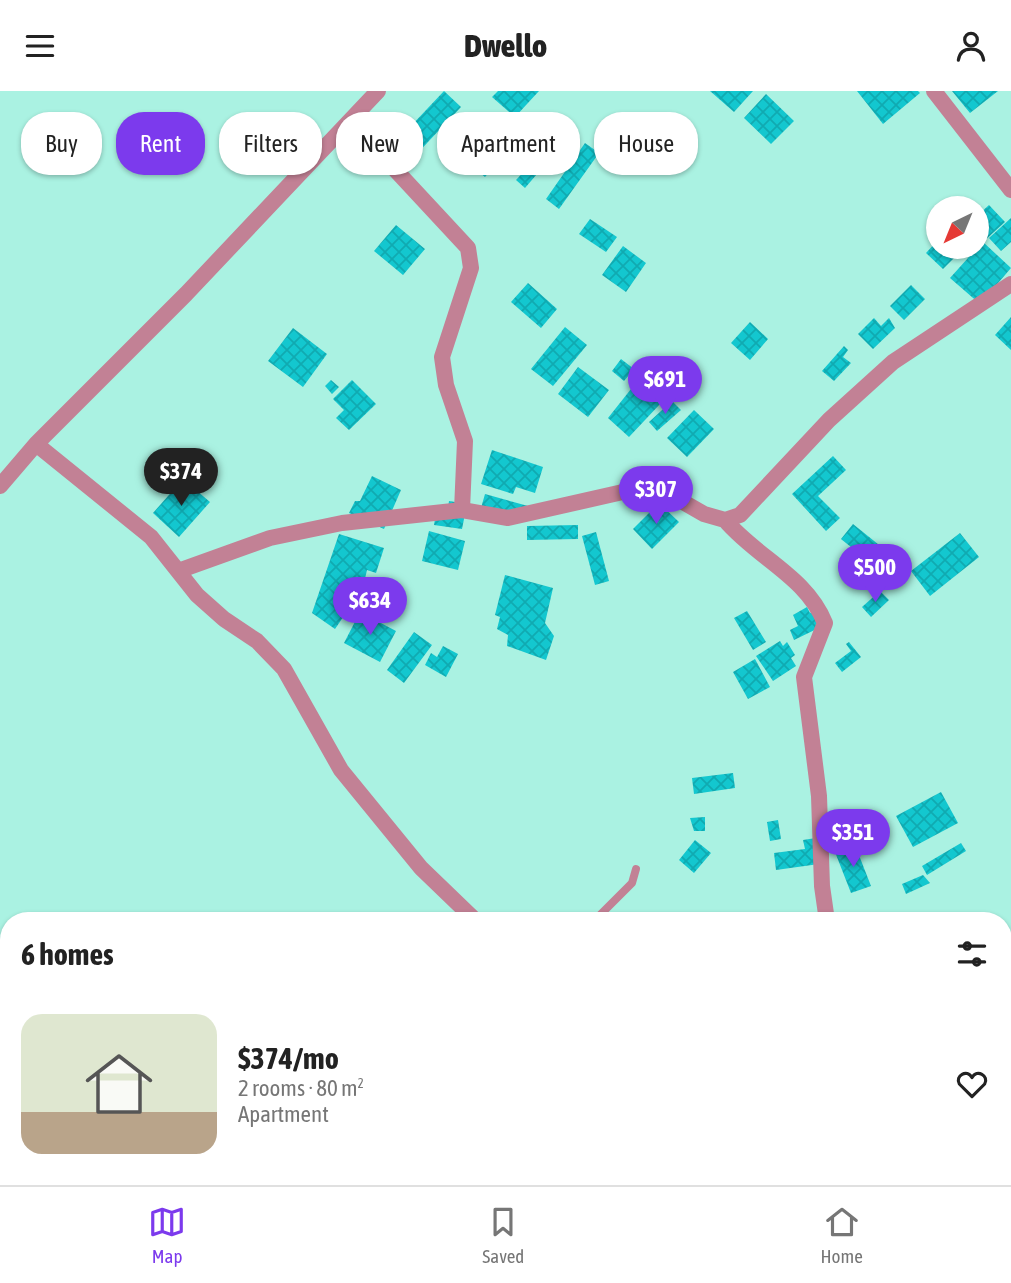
<!DOCTYPE html>
<html lang="en">
<head>
<meta charset="utf-8">
<style>
	body { margin:0; font-family:"Asap Condensed",sans-serif; background:#f2f2f2; color:#222; height:100vh; display:flex; flex-direction:column; font-size:26px; white-space:nowrap }
	* { box-sizing:border-box; margin:0 }
	p { font-size:23px; color:#767676 }
	.icon { flex:none; width:38px; height:38px; fill:none; stroke:currentColor; stroke-width:2; stroke-linecap:round; stroke-linejoin:round }
	.map { position:relative; flex:1; overflow:hidden }
	.sheet { position:absolute; left:0px; top:821px; width:1012px; height:275px; display:flex; flex-direction:column; background:#fff; border-radius:28px 28px 0 0; box-shadow:0 2px 5px #0004 }
	.sheet>* { flex:none }
	.guide { position:absolute; left:21px; top:21px; width:970px; height:63px; display:flex; gap:14px }
	.needle { width:46px; rotate:223deg }
	.fabs { position:absolute; left:926px; top:105px; display:grid; gap:14px }
	.fabs a { display:grid; place-items:center; width:63px; height:63px; border-radius:50%; background:#fff; box-shadow:0 2px 5px #0004; font-size:35px }
	.price { position:absolute; translate:-50% -60px; padding:0 16px; border-radius:24px; background:#7c3aed; color:#fff; font-size:23px; line-height:46px; filter:drop-shadow(0 2px 4px #0008) }
	.price::after { content:''; position:absolute; left:50%; top:42px; width:21px; height:16px; margin-left:-10px; background:inherit; clip-path:polygon(0 0,100% 0,50% 100%) }
	.price.on { background:#222; color:#fff }
	ul { padding:0; list-style:none }
	li { display:flex; align-items:center; gap:21px; height:175px; padding:0 21px }
	li+li { border-top:2px solid #e0e0e0 }
	li span { display:grid; place-items:center; flex:none; width:196px; height:140px; border-radius:21px; color:#555 }
	li>.icon { margin-inline-start:auto }
	span .icon { width:84px; height:84px; fill:#fffc; stroke-width:1 }
	li b { font-size:30px }
	h2 { display:flex; justify-content:space-between; align-items:center; height:84px; padding:0 21px; font-size:30px }
	.pill { padding:0 24px; border-radius:28px; background:#fff; box-shadow:0 2px 5px #0004; font-size:24px; line-height:63px }
	.pill.on { background:#7c3aed; color:#fff }
	header { display:flex; justify-content:space-between; align-items:center; height:91px; padding:0 21px; background:#fff; font-size:32px; font-weight:800 }
	.tab-bar { display:flex; justify-content:space-around; align-items:center; height:98px; border-top:2px solid #e0e0e0; background:#fff; font-size:19px; color:#767676 }
	.tab-bar a { display:grid; justify-items:center; gap:4px }
	.tab-bar .on { color:#7c3aed }
	.map>svg:first-child { display:block }
	.lines { fill:none; stroke-linecap:round; stroke-linejoin:round }
	.stream { stroke:#6c97b0; stroke-width:6 }
	.building { fill:url(#building-cross-hatch) }
	.lane { stroke:#c28195; stroke-width:8 }
	.street { stroke:#c28195; stroke-width:16 }
</style>
</head>
<body>
<header><svg class="icon" aria-label="menu" viewBox="0 0 24 24"><path d="M4 6h16M4 12h16M4 18h16"/></svg>Dwello<svg class="icon" aria-label="person" viewBox="0 0 24 24"><circle cx="12" cy="8" r="4"/><path d="M4 21q1-7 8-7t8 7"/></svg></header>
<div class="map">
<svg width="1011" height="1094" viewBox="0 0 1011 1094">
	<defs>
		<pattern id="building-cross-hatch" width="8" height="8" patternUnits="userSpaceOnUse" patternTransform="scale(1.75)"><rect width="8" height="8" fill="#13c7cf"/><path d="M0 0l8 8M0 8l8-8" fill="none" stroke="#10aab1"/></pattern>
	</defs>
	<rect width="100%" height="100%" fill="#aaf2e2"/>
	<g class="lines">
		<path class="stream" d="M992,1094L1003,1087"/>
	</g>
	<path class="building" d="M444,0L461,16L411,69L394,53Z
		M498,0H539L515,26L492,6Z
		M710,0H753L734,21Z
		M857,0H918L920,2L883,33Z
		M952,0H998L970,22Z
		M766,3L794,30L771,53L744,27Z
		M478,29L511,56L485,86L452,59Z
		M516,52L543,76L525,97L516,89L528,76L507,62Z
		M585,52L599,62L559,118L546,108Z
		M989,114L1005,131L983,151L1011,177L980,213L950,187L977,157L976,126Z
		M1011,127V151L1001,160L989,147Z
		M590,128L617,146L606,161L579,143Z
		M396,134L425,158L403,184L374,160Z
		M938,149V156H949L957,164L943,178L926,162Z
		M623,155L646,172L626,201L602,184Z
		M528,192L557,218L541,237L511,211Z
		M911,194L925,208L904,229L890,215Z
		M1011,226V259L995,244Z
		M874,227L881,235L889,227L895,237L873,258L858,243Z
		M750,231L768,248L750,269L731,252Z
		M565,236L587,254L553,295L531,278Z
		M293,237L327,263L303,296L268,270Z
		M844,255L848,259L843,266L851,272L834,290L822,280Z
		M621,268L634,278L624,290L612,280Z
		M578,276L609,299L588,326L558,303Z
		M331,289L339,296L332,303L325,295Z
		M352,289L376,313L349,339L336,327L344,319L333,308Z
		M645,297L661,312L629,346L608,327L631,298L638,304Z
		M672,310L681,319L657,340L649,331Z
		M694,319L714,338L687,366L667,347Z
		M492,359L543,376L535,402L516,396L513,403L481,393Z
		M833,365L846,379L818,405L840,427L826,440L792,403Z
		M372,385L401,399L384,438L349,422L355,410H360Z
		M183,388L210,411L179,446L153,422Z
		M485,403L528,415L524,429L481,417Z
		M449,410L467,413L462,438L434,434L436,422L447,423Z
		M659,412L679,431L652,458L633,438Z
		M853,433L889,462L877,477L841,448Z
		M578,434V448L527,449V435Z
		M429,440L465,450L458,479L422,470Z
		M596,441L609,490L595,494L582,445Z
		M960,442L979,466L930,505L911,480Z
		M339,443L384,457L376,482L367,479L358,518L350,516L335,538L312,522Z
		M505,484L553,497L545,532L554,545L546,569L507,555L508,544L497,538L500,526L495,524Z
		M880,500L889,509L871,526L862,516Z
		M807,516L810,522L819,517L827,533L794,549L790,539L798,535L793,524Z
		M747,520L766,551L753,559L734,527Z
		M360,521L396,540L380,571L344,552Z
		M414,541L432,554L404,592L387,579Z
		M780,550L783,555L787,551L795,564L791,567L796,575L773,590L756,565Z
		M849,551L861,566L842,581L835,572L851,560L846,553Z
		M443,555L458,563L446,586L425,574L431,562L437,566Z
		M755,568L770,596L748,608L733,581Z
		M733,682L735,697L694,703L692,687Z
		M941,701L958,732L913,756L896,725Z
		M705,726V740H694L690,727Z
		M778,729L781,748L770,750L767,731Z
		M816,747L819,773L776,779L774,762L805,758L803,749Z
		M695,749L711,762L694,782L679,769Z
		M961,752L966,760L927,784L922,775Z
		M855,754L871,795L851,802L835,761Z
		M923,784L930,792L906,803L902,793Z
		M0,962L9,970V993L0,985Z"/>
	<g class="lines">
		<path class="lane" d="M594,830L632,792L636,778"/>
		<path class="street" d="M934,0L1011,99
			M350,30L468,157L471,177L442,266L446,294L465,350L462,419
			M36,353L151,446L197,504L224,528L257,550L284,578L341,679L421,777L476,830
			M0,395L36,353L186,203L378,0
			M725,429C757,467 806,485 825,532L804,586L819,705L822,795L827,830
			M178,480L270,447L342,432L462,419L508,427L636,398L662,399L704,423L725,429L740,424L829,329L893,271L1011,193
			M1003,991L1011,998
			M1003,1030L1011,1023
			M757,1087L777,1094
			M857,1094L913,1092L936,1087"/>
	</g>
</svg>
<div class="fabs">
<a><svg class="needle" viewBox="-14 -14 28 28"><path d="M0-13l5 13h-10z" fill="#e53935"/><path d="M0 13l5-13h-10z" fill="#767676"/></svg></a>
</div>
<b class="price" style="left:665px;top:325px">$691</b>
<b class="price on" style="left:181px;top:417px">$374</b>
<b class="price" style="left:656px;top:435px">$307</b>
<b class="price" style="left:875px;top:513px">$500</b>
<b class="price" style="left:370px;top:546px">$634</b>
<b class="price" style="left:853px;top:778px">$351</b>
<div class="guide">
<a class="pill">Buy</a>
<a class="pill on">Rent</a>
<a class="pill">Filters</a>
<a class="pill">New</a>
<a class="pill">Apartment</a>
<a class="pill">House</a>
</div>
<section class="sheet">
<h2>6 homes<svg class="icon" aria-label="filters" viewBox="0 0 24 24"><path d="M4 7h16M4 17h16"/><circle cx="9" cy="7" r="2"/><circle cx="15" cy="17" r="2"/></svg></h2>
<ul>
<li><span style="background:linear-gradient(#dfe7d0 70%,#b9a48a 0)"><svg class="icon" aria-label="home" viewBox="0 0 24 24"><path d="M3 11l9-7 9 7M6 9v11h12V9"/></svg></span><div><b>$374/mo</b><p>2 rooms · 80 m²</p><p>Apartment</p></div><svg class="icon" aria-label="heart" viewBox="0 0 24 24"><path d="M12 20l-8-8c-3-5 5-10 8-4 3-6 11-1 8 4z"/></svg></li>
</ul>
</section>
</div>
<nav class="tab-bar">
<a class="on"><svg class="icon" aria-label="map" viewBox="0 0 24 24"><path d="M3 6l6-2 6 2 6-2v14l-6 2-6-2-6 2zM9 4v14M15 6v14"/></svg>Map</a>
<a><svg class="icon" aria-label="saved" viewBox="0 0 24 24"><path d="M7 4h10v16l-5-4-5 4z"/></svg>Saved</a>
<a><svg class="icon" aria-label="home" viewBox="0 0 24 24"><path d="M3 11l9-7 9 7M6 9v11h12V9"/></svg>Home</a>
</nav>
</body>
</html>
